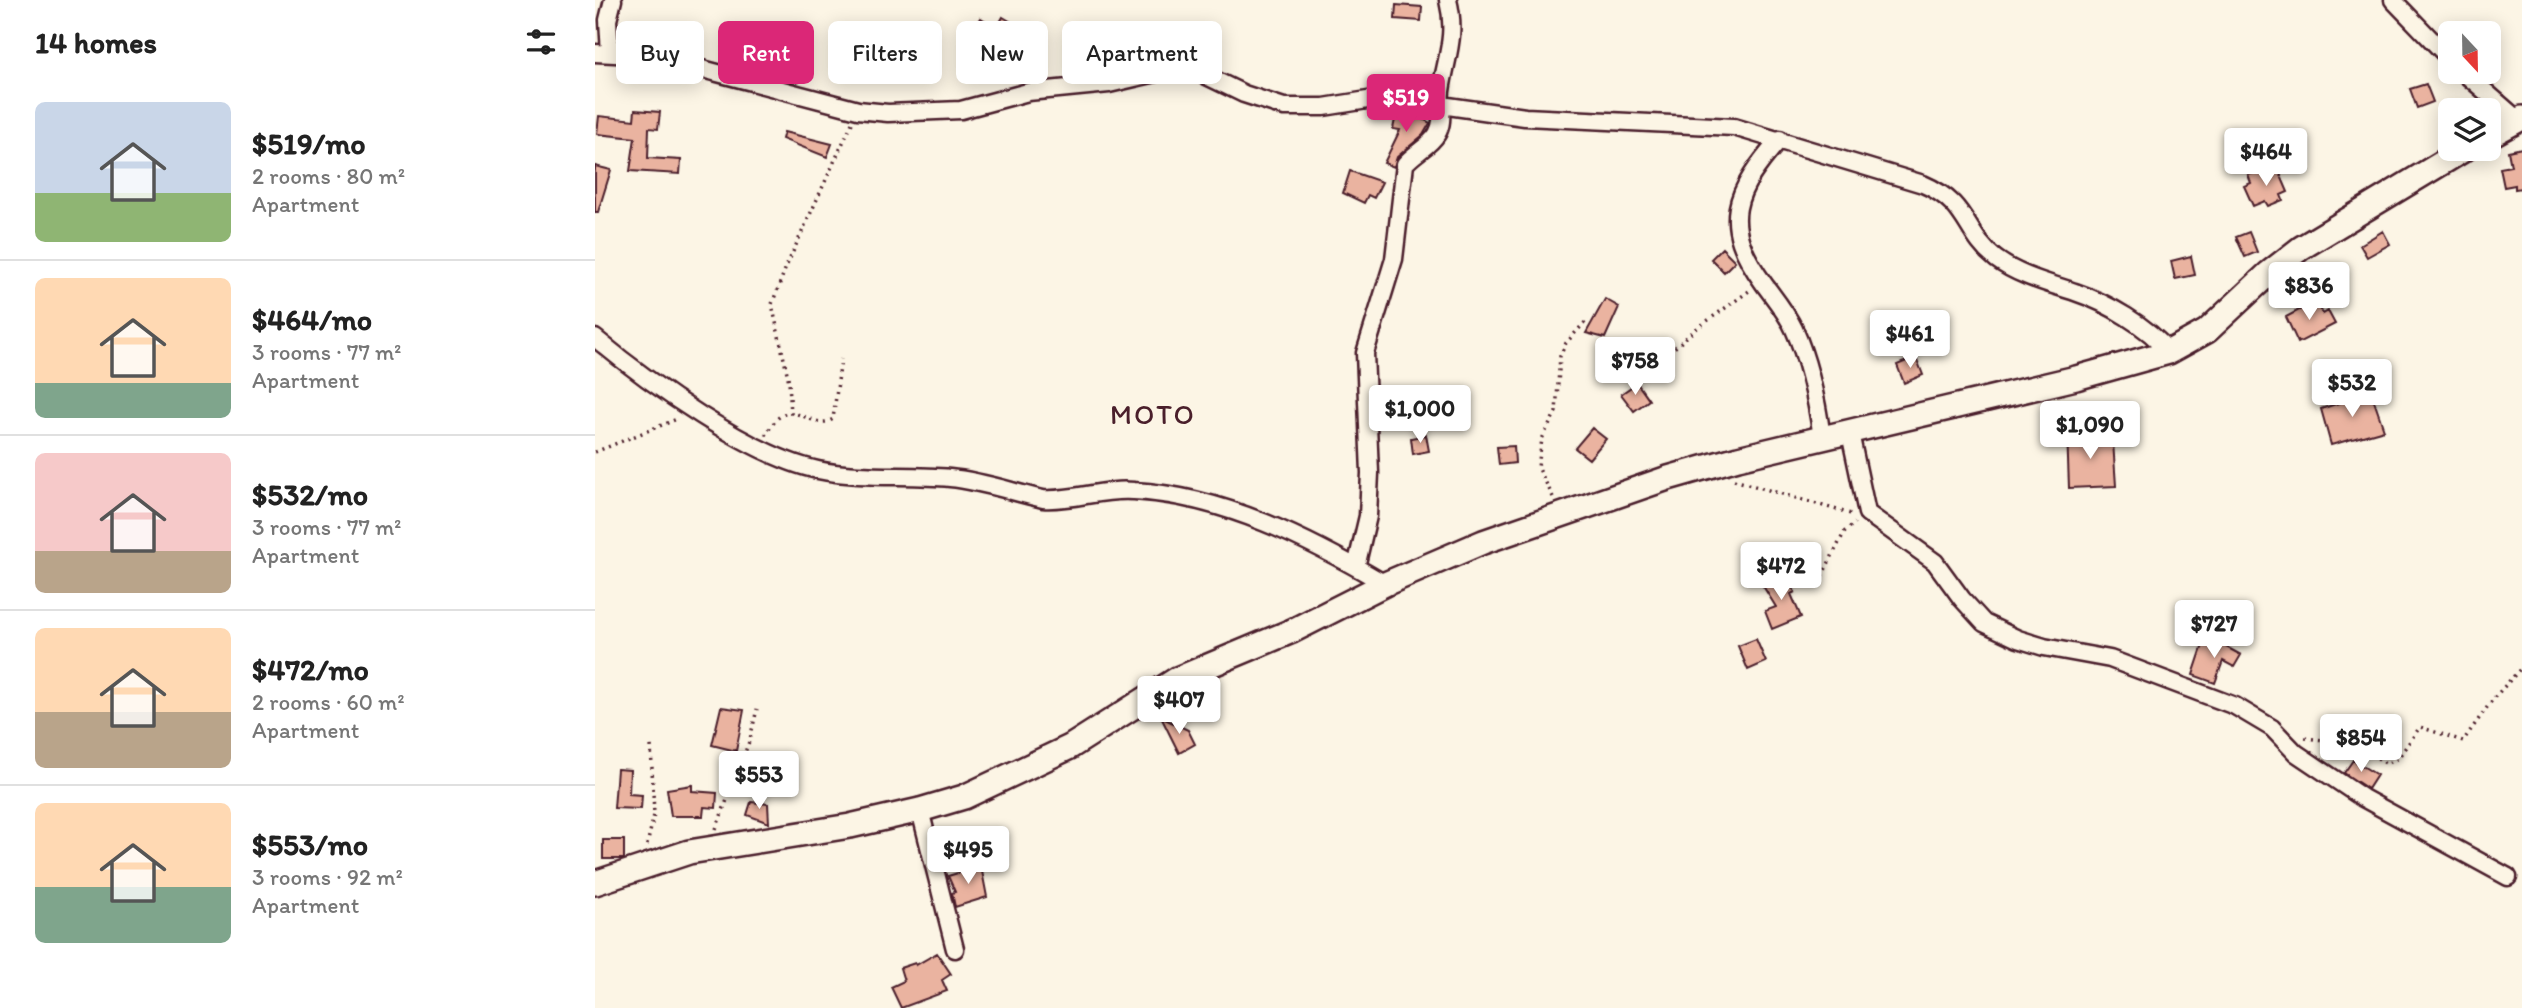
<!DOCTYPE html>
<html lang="en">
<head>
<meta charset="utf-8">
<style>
	body { margin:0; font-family:Itim,sans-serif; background:#f6f6f6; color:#222; height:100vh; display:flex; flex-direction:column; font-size:26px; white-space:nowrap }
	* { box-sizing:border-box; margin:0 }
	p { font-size:23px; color:#767676 }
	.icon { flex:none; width:38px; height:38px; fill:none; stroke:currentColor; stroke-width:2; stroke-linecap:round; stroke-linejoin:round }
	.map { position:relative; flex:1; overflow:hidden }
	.sheet { display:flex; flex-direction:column; background:#fff; width:595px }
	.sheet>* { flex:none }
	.guide { position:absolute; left:21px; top:21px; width:665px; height:63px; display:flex; gap:14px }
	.needle { width:46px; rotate:158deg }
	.fabs { position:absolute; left:1843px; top:21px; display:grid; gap:14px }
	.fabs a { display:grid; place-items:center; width:63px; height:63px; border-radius:10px; background:#fff; box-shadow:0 4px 18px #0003; font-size:35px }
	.price { position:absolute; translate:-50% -60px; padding:0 16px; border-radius:7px; background:#fff; color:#222; font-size:23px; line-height:46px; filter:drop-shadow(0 2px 4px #0008) }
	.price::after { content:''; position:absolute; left:50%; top:42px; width:21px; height:16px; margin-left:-10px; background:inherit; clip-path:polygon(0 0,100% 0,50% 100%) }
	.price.on { background:#db2777; color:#fff }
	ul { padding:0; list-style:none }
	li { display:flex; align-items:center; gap:21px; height:175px; padding:0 35px }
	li+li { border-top:2px solid #e0e0e0 }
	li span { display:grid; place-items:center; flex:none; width:196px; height:140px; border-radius:10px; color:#555 }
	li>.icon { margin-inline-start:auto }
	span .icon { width:84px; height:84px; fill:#fffc; stroke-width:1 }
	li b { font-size:30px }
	h2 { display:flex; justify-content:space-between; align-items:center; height:84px; padding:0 35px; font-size:30px }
	.tag { padding:0 24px; border-radius:10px; background:#fff; box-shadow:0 4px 18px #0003; font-size:24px; line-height:63px }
	.tag.on { background:#db2777; color:#fff }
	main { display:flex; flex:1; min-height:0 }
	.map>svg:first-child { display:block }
	.building { fill:#eab3a0; stroke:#4a1f2b; stroke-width:2 }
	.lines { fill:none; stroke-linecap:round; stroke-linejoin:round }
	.street-casing { stroke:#4a1f2b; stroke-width:21 }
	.secondary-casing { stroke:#4a1f2b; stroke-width:28 }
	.path { stroke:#4a1f2b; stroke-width:3.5; stroke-dasharray:2 5; stroke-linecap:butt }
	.street { stroke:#fcf5e5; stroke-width:16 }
	.secondary { stroke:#fcf5e5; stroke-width:23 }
	.labels { text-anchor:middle; stroke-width:7; stroke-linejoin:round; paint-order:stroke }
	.quarter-label { font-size:28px; letter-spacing:2px; fill:#4a1f2b; stroke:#fcf5e5 }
</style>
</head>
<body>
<main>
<section class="sheet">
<h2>14 homes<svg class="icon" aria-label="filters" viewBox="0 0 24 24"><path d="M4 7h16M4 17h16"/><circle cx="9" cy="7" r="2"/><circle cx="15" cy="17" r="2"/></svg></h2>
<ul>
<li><span style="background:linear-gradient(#c9d6e8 65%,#8fb573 0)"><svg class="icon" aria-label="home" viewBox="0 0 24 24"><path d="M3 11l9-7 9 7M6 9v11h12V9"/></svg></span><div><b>$519/mo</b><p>2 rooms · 80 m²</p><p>Apartment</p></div></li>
<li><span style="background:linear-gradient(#ffd9b3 75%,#7fa58c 0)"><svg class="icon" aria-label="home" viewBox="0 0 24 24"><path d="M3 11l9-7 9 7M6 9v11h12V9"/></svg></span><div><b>$464/mo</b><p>3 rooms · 77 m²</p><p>Apartment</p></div></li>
<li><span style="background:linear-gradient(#f6c9c9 70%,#b9a48a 0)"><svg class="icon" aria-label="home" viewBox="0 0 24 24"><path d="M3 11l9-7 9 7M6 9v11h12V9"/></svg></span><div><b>$532/mo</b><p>3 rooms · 77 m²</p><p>Apartment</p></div></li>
<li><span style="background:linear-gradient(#ffd9b3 60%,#b9a48a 0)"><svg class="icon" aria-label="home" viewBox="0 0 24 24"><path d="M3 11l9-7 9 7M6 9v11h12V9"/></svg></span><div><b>$472/mo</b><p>2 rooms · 60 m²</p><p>Apartment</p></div></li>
<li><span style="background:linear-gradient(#ffd9b3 60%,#7fa58c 0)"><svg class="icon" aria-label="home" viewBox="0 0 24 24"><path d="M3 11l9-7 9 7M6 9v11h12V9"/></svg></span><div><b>$553/mo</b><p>3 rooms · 92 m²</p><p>Apartment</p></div></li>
</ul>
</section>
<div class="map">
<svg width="1927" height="1008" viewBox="0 0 1927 1008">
	<rect width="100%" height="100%" fill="#fcf5e5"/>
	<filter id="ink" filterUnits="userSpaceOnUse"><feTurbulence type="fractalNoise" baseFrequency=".0143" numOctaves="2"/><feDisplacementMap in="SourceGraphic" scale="14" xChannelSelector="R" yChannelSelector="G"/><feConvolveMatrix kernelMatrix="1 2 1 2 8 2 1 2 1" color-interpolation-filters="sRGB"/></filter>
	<g filter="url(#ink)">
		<path class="building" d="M801,5L827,7L826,21L800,19Z
			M408,17L430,30L422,44L400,31Z
			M386,18L399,26L386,47L373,40Z
			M1831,84L1838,102L1822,108L1815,89Z
			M40,110L65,112L63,129L54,128L53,158L86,160L85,174L35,171L40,138L2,134L4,116L39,120Z
			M802,110L817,113L835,123L828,135L802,157L799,167L789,163L805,130L798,129Z
			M189,132L237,144L232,157L187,139Z
			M1927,148V188L1920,189V185L1909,187L1905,168L1916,166L1913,151Z
			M0,166L16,170L3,212H0Z
			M1671,168L1673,175L1684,171L1693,192L1686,195L1688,200L1673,206L1670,201L1658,206L1649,186L1656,183L1653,175Z
			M755,171L787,182L779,198L773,195L769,203L748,193Z
			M1788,231L1795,244L1772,257L1765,245Z
			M1654,232L1662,252L1650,257L1641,237Z
			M1127,248L1140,261L1129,272L1116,259Z
			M1596,256L1600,275L1580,279L1576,261Z
			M1010,299L1024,307L1010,338L991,333Z
			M1721,301L1728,314L1733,311L1740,324L1703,343L1691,317Z
			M1321,357L1328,375L1309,383L1302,365Z
			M1042,383L1054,400L1039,411L1026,394Z
			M1776,392L1789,430L1736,445L1726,409Z
			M997,428L1011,439L994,459L980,448Z
			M1492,429V442L1518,441L1521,486L1474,488L1472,430Z
			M831,435L834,451L818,454L816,438Z
			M919,446L920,463L904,465L902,447Z
			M1188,574L1200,592L1196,594L1206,617L1177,629L1170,611L1181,607L1168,586Z
			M1611,636L1646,655L1639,667L1628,661L1620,683L1598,675Z
			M1161,639L1171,662L1153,670L1143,646Z
			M126,707L149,710L141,751L117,745Z
			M566,717L593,730L600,744L584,753Z
			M1758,760L1782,775L1773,789L1749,773Z
			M22,769L35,770L34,794L47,795L46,809L19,808Z
			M97,785V791L122,793L121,808L109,807L108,816H76L72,789Z
			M156,802L173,804L174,823L152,815Z
			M8,840H29V859H8Z
			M386,866L392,897L360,907L357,893L360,892L353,876Z
			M342,953L356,974L347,980L352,991L306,1008L296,987L309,981L305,968L320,963L321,965Z"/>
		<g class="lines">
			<g class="street-casing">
				<path id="street" d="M1798,0L1855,59
					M0,53L58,56L263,110L293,113L366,110L433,92L514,84L591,66L649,94L689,107H729L810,94L845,93
					M15,53L13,20L18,0
					M1868,72L1923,120
					M846,105L930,117L1139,127L1328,184C1375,204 1368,233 1401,259C1424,276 1453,283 1480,292C1513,303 1552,326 1574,352
					M1185,139C1139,192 1124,222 1169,284C1180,299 1191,312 1199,329C1214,362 1222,401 1227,438
					M0,338C53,382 155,456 223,470C266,479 311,474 355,478C387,481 417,492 448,499C479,501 508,488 539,491C628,496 714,539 790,584
					M1255,433L1272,513L1340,562L1367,599L1389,623L1423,639L1449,647L1515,659L1640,706L1677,728L1701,753L1768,798L1913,877
					M761,567L773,516L775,473L770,353L799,259L810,164C819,153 835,146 842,134C850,120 844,106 846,91C851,57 862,36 853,0
					M325,810L360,949"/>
			</g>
			<g class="secondary-casing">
				<path id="secondary" d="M1894,136L1927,118
					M0,883L94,852L255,826L325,810L369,797L475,747L582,679L697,631L790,584L888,542L1073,478L1143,458L1481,378L1574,352L1612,331L1674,273L1706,248L1870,149"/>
			</g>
			<path class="path" d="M1048,375L1101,329L1154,291
				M196,414L194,382L177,304L191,267L257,123
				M170,435C175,429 181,417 189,414C205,408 222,430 238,419L246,359
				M0,452L82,419
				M1139,480L1256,514
				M958,497L943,467L947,439L961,412L965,356L971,343L992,320
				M1227,576L1250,531L1260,523
				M1710,738L1759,743L1792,764L1803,758L1825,727L1868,741L1898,699L1927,667
				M121,829L155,739L162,709
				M52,845L59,815L56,744"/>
			<use href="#street" class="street"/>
			<use href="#secondary" class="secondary"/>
		</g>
	</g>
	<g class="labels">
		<g class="quarter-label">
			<text x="558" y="424">MOTO</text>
		</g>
	</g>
</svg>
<div class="fabs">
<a><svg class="needle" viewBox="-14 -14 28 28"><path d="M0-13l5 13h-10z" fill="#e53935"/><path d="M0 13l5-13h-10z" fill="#767676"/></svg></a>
<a><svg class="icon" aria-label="layers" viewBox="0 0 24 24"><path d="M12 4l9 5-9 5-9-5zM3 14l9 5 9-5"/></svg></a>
</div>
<b class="price on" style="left:811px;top:134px">$519</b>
<b class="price" style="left:1671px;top:188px">$464</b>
<b class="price" style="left:1714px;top:322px">$836</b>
<b class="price" style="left:1315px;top:370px">$461</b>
<b class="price" style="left:1040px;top:397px">$758</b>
<b class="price" style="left:1757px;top:419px">$532</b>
<b class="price" style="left:825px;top:445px">$1,000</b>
<b class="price" style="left:1495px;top:461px">$1,090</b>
<b class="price" style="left:1186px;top:602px">$472</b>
<b class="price" style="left:1619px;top:660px">$727</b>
<b class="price" style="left:584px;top:736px">$407</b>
<b class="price" style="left:1766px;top:774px">$854</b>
<b class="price" style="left:164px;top:811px">$553</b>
<b class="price" style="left:373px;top:886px">$495</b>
<div class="guide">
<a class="tag">Buy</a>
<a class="tag on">Rent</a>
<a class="tag">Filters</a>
<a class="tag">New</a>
<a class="tag">Apartment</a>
</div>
</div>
</main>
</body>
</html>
